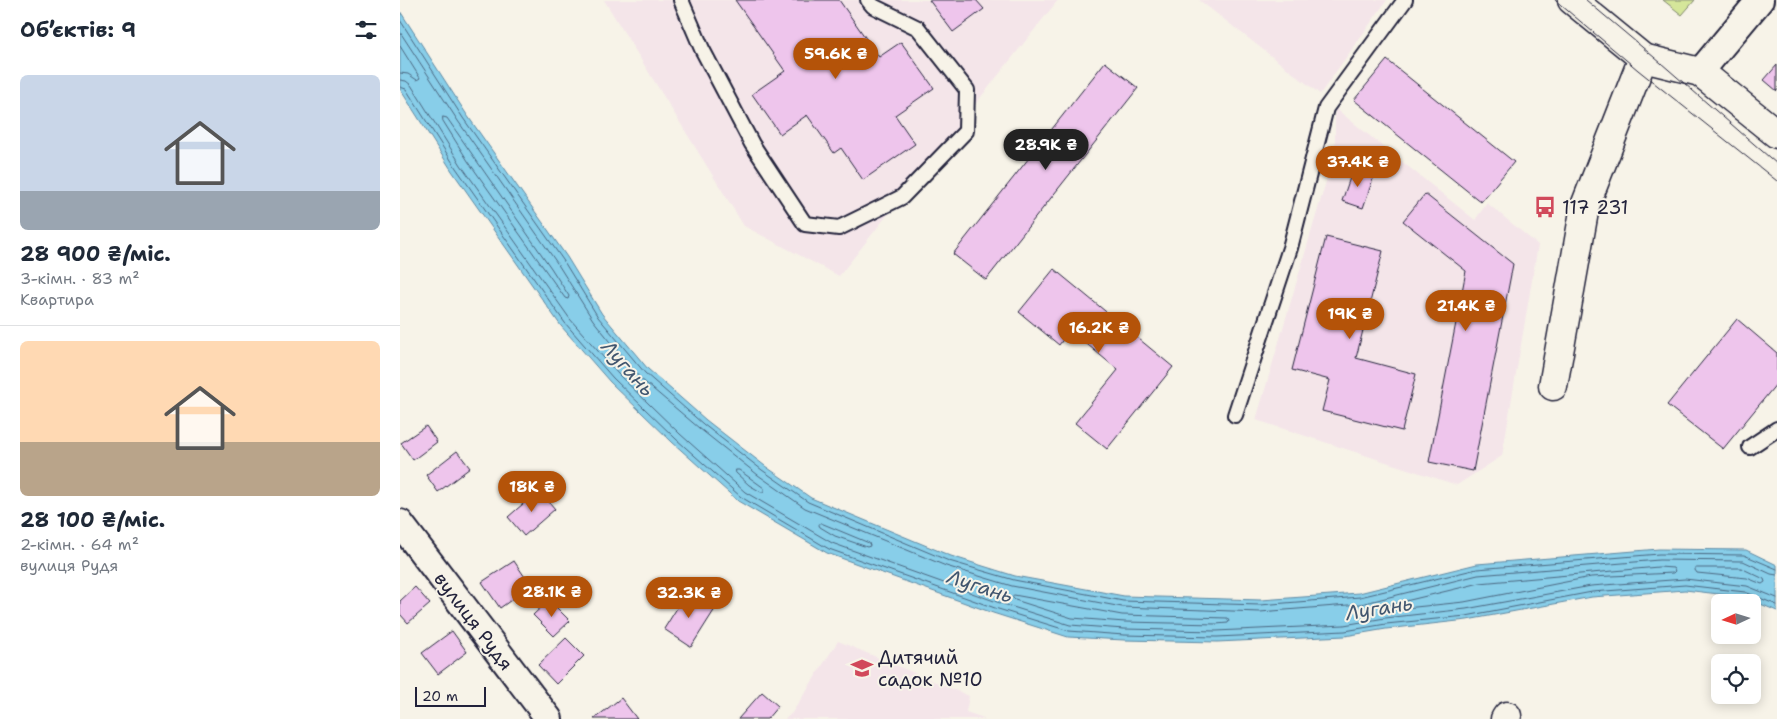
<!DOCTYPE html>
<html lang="uk">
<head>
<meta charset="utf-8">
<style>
	body { margin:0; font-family:"Shantell Sans",sans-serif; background:#f2f2f3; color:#1f2937; height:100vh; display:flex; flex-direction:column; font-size:19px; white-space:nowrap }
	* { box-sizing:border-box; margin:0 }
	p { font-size:16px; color:#747a83 }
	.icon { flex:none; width:28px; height:28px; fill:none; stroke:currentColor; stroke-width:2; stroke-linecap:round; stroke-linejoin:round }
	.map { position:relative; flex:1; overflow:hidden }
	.panel { display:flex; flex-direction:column; background:#fff; width:400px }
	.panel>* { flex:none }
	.needle { width:32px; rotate:266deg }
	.buttons { position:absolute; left:1311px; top:594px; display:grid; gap:10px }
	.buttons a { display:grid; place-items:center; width:50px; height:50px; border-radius:8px; background:#fff; box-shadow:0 2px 12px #0003; font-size:25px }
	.scale { position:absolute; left:15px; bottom:12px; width:71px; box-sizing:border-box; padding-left:5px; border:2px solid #22223b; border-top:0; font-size:14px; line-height:18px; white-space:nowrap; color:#22223b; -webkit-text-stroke:4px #f7f3e8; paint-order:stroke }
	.price { position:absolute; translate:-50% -42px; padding:0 11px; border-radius:18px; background:#b45309; color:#fff; font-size:16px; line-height:32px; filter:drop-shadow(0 1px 2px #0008) }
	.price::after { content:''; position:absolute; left:50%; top:30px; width:15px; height:11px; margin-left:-8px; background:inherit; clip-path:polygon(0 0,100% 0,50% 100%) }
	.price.on { background:#222; color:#fff }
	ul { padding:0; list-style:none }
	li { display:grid; align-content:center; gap:10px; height:265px; padding:0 20px }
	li+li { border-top:1px solid #e0e1e3 }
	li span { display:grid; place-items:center; height:155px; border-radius:8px; color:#555 }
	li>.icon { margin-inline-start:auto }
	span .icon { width:90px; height:90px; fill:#fffc; stroke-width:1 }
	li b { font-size:21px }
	h2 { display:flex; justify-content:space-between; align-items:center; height:60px; padding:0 20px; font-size:21px }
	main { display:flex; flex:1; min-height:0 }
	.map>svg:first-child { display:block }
	.built { fill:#f4e5e9 }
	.green { fill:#d5e69a; stroke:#7c846a }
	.water { fill:#88cee9; stroke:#5f89a3 }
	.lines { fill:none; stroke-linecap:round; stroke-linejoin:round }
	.shore { stroke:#4b6781; stroke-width:1 }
	.building { fill:#eec5ec; stroke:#22223b }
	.service-casing { stroke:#22223b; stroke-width:18 }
	.minor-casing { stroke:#22223b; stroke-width:30 }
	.tertiary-casing { stroke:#22223b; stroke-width:31 }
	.service { stroke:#f7f3e8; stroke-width:14 }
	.minor { stroke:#f7f3e8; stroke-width:26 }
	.tertiary { stroke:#f7f3e8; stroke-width:28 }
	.tram { stroke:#22223b; stroke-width:1 }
	.labels { text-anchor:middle; stroke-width:4; stroke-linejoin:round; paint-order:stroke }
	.poi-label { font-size:19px; fill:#22223b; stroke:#f7f3e8; text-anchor:start }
	.street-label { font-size:19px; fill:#22223b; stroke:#f7f3e8 }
	.water-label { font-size:20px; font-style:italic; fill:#41566f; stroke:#f7f3e8 }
</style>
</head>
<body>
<main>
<section class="panel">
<h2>Об’єктів: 9<svg class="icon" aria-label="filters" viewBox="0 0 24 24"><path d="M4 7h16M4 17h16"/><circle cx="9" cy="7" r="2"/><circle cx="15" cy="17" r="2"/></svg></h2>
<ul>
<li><span style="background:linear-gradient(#c9d6e8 75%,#9aa5b1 0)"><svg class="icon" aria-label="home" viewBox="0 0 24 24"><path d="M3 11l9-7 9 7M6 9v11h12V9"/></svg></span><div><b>28 900 ₴/міс.</b><p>3-кімн. · 83 m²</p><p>Квартира</p></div></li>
<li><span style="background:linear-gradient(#ffd9b3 65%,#b9a48a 0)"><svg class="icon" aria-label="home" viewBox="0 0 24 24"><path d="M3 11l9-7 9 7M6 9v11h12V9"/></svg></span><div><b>28 100 ₴/міс.</b><p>2-кімн. · 64 m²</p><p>вулиця Рудя</p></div></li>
</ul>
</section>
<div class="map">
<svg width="1377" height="719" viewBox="0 0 1377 719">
	<rect width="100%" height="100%" fill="#f7f3e8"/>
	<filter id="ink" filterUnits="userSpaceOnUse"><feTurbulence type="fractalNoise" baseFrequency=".02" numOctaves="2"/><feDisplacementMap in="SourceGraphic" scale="10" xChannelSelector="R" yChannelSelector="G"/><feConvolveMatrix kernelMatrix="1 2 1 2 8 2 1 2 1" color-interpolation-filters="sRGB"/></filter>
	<g filter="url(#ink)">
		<path class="built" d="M204,0H658L439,276L344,226Z
			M799,0H987L920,94Z
			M935,108L1075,220L1087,203L1138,245L1102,456L1057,485L856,420L935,151Z
			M438,641L569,696L566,712L587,719H385L392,713Z"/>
		<path class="green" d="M1263,0H1295L1282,15Z"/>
		<path class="water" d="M0,11L67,115L167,257L202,314L248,369L306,420L365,466L411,498L551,556L615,576L724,596L861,600L959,593L1077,564L1259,549L1346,550L1377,565V611L1344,597L1285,590L1192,597L1067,620L986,629L945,636L817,642L724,640L668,637L593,613L427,553L338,501L272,442L210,382L161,326L52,171L0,89Z"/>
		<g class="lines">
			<path class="shore" d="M0,20L63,118L163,260L198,317L245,373L303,424L362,470L408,502L549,561L614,580L723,601L860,605L960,597L1077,569L1259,554L1344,555L1377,569
				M0,32L58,121L157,263L193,320L240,378L299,428L358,475L405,508L546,566L612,586L722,607L860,612L961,604L1078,575L1259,560L1343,561L1371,574L1377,575
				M0,46L20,78L17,80L8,74L0,73
				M0,80L6,81L11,85L61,165L170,319L218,374L280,434L345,492L432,543L597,602L670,625L724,629L816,631L944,625L985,618L1066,609L1191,586L1285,579L1347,586L1377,598
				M0,87L6,89L56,168L165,323L213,378L276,439L341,497L429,549L595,608L669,631L724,635L817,637L945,631L986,624L1066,616L1192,592L1285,585L1345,592L1377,605
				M43,117L47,118L151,268L169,296L168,299L165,298L68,161L43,121Z
				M336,470H339L364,488V492H361L349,485L336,473Z
				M421,523L469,543L470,546L467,547L435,536L420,527L419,525Z
				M1259,567L1273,568L1275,571L1273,573L1191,577L1064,602L986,610L983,608L985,606L1080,583Z
				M1297,568H1341L1364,579L1365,582L1362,584L1347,578L1297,573L1295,570Z
				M614,595L722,615L827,618L829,621L828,623L816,624L725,622L672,618L615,600L613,598Z"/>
		</g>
		<path class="building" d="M335,0H439L479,57L501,42L534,88L495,115L515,144L463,180L441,148L434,153L407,115L380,134L352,94L385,71Z
			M529,0H576L584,9L553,32Z
			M987,60L1114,162L1081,202L954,100Z
			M705,62L738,88L586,280L553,254Z
			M1377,65V91L1364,80Z
			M953,169L974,176L963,208L942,201Z
			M1025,194L1113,264L1073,471L1029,462L1066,271L1003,221Z
			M926,237L983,251L956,358L1016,374L1002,431L922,411L930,380L892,370Z
			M654,269L773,367L707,449L675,423L718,370L670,330L659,345L619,312Z
			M1337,319L1377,353V383L1323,449L1267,405Z
			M26,426L37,442L13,460L1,443Z
			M57,451L70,468L38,492L26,475Z
			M139,490L155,509L124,536L108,517Z
			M114,561L131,586L100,608L82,582Z
			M15,587L30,604L8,623L0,614V601Z
			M287,592L315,609L291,647L264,629Z
			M149,600L170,621L154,636L133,615Z
			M52,631L67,652L38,674L22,653Z
			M166,638L184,656L156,684L138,665Z
			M362,692L378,706L367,719H338Z
			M221,698L237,719H194Z"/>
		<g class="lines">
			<g class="service-casing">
				<path id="service" d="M281,0L302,49L352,144L405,224L439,228L502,197L566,131L567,90L518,28L473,6L468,0
					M835,415L890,248L926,108L1005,0
					M1350,447L1377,429"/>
			</g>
			<g class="minor-casing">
				<path id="minor" d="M1300,72L1360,0
					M0,523L149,719"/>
			</g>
			<g class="tertiary-casing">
				<path id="tertiary" d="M1172,0L1243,58L1300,72L1377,134
					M1153,386L1185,206L1243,58
					M1105,719L1107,716"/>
			</g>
			<use href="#service" class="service"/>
			<use href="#minor" class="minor"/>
			<use href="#tertiary" class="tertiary"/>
			<path class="tram" d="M1155,0L1238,70L1377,181
				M1186,0L1261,63L1377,164"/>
		</g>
	</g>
	<defs>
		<g id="bus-bare" transform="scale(1.725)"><path d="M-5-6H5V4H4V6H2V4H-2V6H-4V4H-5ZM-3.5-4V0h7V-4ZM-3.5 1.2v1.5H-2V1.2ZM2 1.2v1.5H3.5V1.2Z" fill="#d1495b" stroke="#f7f3e8" stroke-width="2.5" paint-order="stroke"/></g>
		<g id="school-bare" transform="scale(1.725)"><path d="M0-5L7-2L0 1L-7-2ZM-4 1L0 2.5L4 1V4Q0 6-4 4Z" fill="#d1495b" stroke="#f7f3e8" stroke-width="2.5" paint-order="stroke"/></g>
	</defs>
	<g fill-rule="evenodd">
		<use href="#bus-bare" x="1145" y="207"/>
		<use href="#school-bare" x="462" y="668"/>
	</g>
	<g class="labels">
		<g class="poi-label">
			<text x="1162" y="214">117 231</text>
			<text x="478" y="664">Дитячий<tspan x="478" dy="22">садок №10</tspan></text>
		</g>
		<g class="street-label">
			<text transform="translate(74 621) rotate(53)" y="7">вулиця Рудя</text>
		</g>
		<g class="water-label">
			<text transform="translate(228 368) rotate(48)" y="7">Лугань</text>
			<text transform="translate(580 586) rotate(18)" y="7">Лугань</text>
			<text transform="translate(979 608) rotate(-9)" y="7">Лугань</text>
		</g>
	</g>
</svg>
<div class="buttons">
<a><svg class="needle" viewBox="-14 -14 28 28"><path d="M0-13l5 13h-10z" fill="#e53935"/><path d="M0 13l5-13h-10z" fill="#747a83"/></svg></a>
<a><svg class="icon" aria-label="locate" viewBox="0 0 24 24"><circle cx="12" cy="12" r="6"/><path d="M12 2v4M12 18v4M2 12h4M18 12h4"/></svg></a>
</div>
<div class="scale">20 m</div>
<b class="price" style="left:436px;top:80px">59.6K ₴</b>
<b class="price on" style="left:646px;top:171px">28.9K ₴</b>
<b class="price" style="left:958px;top:188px">37.4K ₴</b>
<b class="price" style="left:1066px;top:332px">21.4K ₴</b>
<b class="price" style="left:950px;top:340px">19K ₴</b>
<b class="price" style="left:699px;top:354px">16.2K ₴</b>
<b class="price" style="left:132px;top:513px">18K ₴</b>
<b class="price" style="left:152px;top:618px">28.1K ₴</b>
<b class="price" style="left:289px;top:619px">32.3K ₴</b>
</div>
</main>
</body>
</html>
